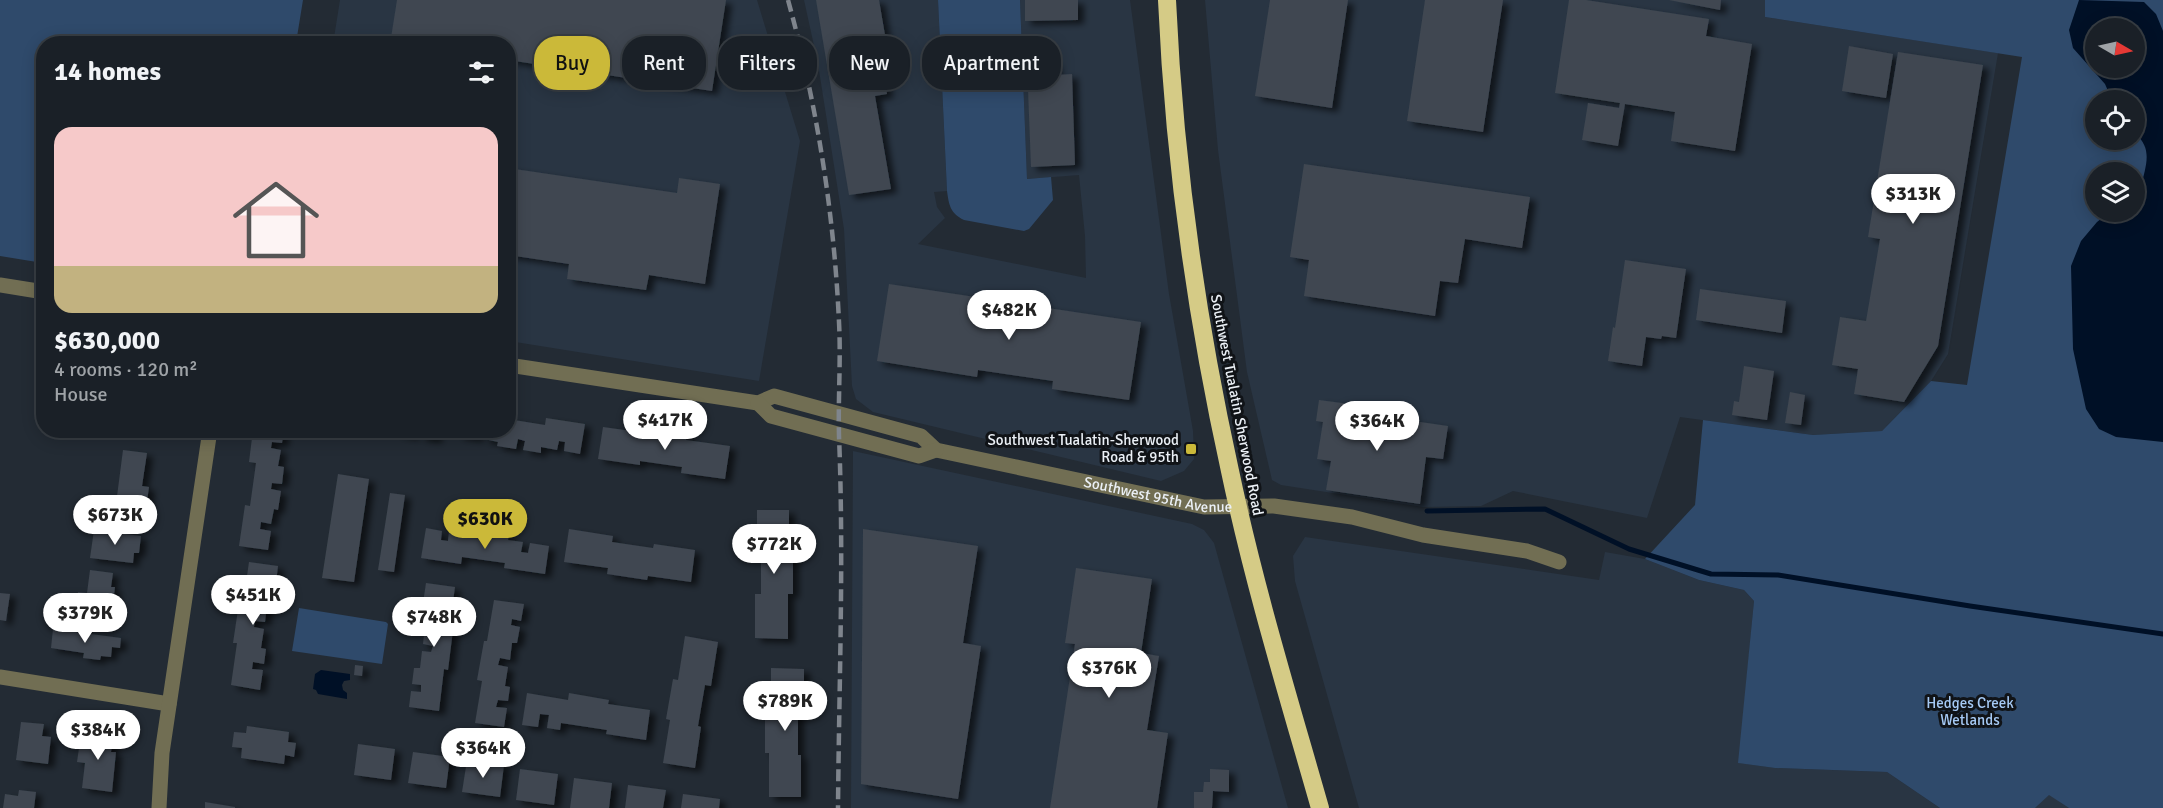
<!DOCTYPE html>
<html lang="en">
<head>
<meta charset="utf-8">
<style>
	body { margin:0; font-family:Signika,sans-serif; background:#272d33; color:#f1f3f6; height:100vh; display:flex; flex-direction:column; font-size:22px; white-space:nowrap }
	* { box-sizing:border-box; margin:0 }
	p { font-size:20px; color:#9fa3a7 }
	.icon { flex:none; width:33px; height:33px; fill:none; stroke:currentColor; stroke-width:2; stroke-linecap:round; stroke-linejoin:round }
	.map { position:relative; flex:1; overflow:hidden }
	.drawer { position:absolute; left:36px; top:36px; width:480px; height:402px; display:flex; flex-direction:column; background:#1a2027; border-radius:24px; box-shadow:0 3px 15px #0003,0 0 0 2px #383e44 }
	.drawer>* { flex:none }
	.banner { position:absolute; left:534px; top:36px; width:570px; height:54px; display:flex; gap:12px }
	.needle { width:39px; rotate:99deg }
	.buttons { position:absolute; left:2085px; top:18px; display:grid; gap:12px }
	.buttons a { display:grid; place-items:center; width:60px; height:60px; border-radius:50%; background:#1a2027; box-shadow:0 3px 15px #0003,0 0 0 2px #383e44; font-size:30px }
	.price { position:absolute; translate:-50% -51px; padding:0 14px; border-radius:21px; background:#fff; color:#222; font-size:20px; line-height:39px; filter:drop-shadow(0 2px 3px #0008) }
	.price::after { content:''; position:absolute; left:50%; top:36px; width:18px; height:14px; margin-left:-9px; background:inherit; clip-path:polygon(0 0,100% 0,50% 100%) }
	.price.selected { background:#cbb939; color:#111 }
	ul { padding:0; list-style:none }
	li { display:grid; align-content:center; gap:12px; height:318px; padding:0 18px }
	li+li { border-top:2px solid #383e44 }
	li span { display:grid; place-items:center; height:186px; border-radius:18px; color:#555 }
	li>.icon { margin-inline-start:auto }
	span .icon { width:108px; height:108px; fill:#fffc; stroke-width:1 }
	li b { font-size:26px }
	h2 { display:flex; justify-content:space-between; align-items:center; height:72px; padding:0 18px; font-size:26px }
	.pill { padding:0 21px; border-radius:24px; background:#1a2027; box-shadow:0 3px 15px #0003,0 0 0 2px #383e44; font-size:21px; line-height:54px }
	.pill.selected { background:#cbb939; color:#111 }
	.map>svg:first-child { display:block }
	.built { fill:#293543 }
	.green { fill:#2f4a6b; fill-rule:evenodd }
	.water { fill:#001026; fill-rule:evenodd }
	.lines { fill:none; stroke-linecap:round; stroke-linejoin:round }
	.stream { stroke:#001026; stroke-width:5 }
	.building { fill:#3f4751; filter:url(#shadow) }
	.minor { stroke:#716e53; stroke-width:15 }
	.highway { stroke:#d5cb86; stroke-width:18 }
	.rail { stroke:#7f858d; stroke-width:4.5; stroke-dasharray:12 6; stroke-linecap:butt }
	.poi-dot { fill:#cbb939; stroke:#101317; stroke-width:2 }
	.labels { text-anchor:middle; stroke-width:6; stroke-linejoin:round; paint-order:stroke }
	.street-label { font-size:15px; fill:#ebf0f6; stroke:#101317 }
	.poi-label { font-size:15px; fill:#ebf0f6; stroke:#101317; text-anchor:end }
	.park-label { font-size:15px; fill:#a5c9f4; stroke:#101317 }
</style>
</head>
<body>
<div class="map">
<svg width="2163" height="808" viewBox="0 0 2163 808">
	<defs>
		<filter id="shadow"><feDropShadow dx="6" dy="4" stdDeviation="3" flood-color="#0009"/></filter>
	</defs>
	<rect width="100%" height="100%" fill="#232b34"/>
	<path class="built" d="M340,0H757L800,141L759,381L509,341L508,44H333Z
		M804,0H938L947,191L934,192L937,207L945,218L918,244L1086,278L1085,236L1079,175L1027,179L1020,0H1130L1169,294L1193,431L1194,459L1184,471L1161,481L873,412L856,399L852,386L844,229L818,64Z
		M1205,0H1765V17L1998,53L1948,354L1931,381L1882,431L1813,435L1680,417L1647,518L1513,491L1481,506L1423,507L1281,485L1272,480L1247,372L1218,150Z
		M853,451L1192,524L1204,530L1214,543L1288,808H851Z
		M1305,537L1599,580L1605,552L1645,559L1699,580L1744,590L1754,601L1739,763L1775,768L1887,772L1940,808H1359L1295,581L1293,556Z
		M2049,794L2069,808H2035Z"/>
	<path class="green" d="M0,0H303L296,43L44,44L43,263L0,256Z
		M938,0H1020L1027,179L1051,177L1053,200L1029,229L1024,231L964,220C950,213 949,205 947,191Z
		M1765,0H2163V808H2069L2049,795L2035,808H1940L1887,772L1775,768L1738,763L1754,601L1744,590L1699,580L1645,559L1695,505L1703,420L1813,435L1882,431L1931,381L1967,385L2022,57L1765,17ZM2096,28H2134V68H2096ZM2096,100H2134V140H2096ZM2096,172H2134V212H2096Z
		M299,608L386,622L388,624L382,664L292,651Z"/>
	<path class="water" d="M2079,0L2144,2L2156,14L2163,31V442L2116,437L2099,429L2086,409L2073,349L2071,266L2081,241L2097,222L2110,212H2134L2135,193L2141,188C2145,166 2154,150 2135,133L2134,100H2112L2105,84L2073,48L2069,30ZM2096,28H2134V68H2096Z
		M321,670L350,674V680L344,681L342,685L343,690L347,693V699L318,694L316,690L313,689L315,674Z"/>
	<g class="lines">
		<path class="stream" d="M1427,511L1545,509L1629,549L1711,574L1778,575L1970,606L2163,634"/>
	</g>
	<path class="building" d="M397,0H726L712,91L508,60V44H390Z
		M816,0H879L885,35L878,37L887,94L875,96L891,189L849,195Z
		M1025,0H1078V20L1025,21Z
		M1270,0H1348L1332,108L1255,96Z
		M1425,0H1503L1483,132L1407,121Z
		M1569,0H1586L1709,19L1706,36L1752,44L1735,151L1671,141L1675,112L1625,104L1618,146L1582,140L1588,103L1619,108L1620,103L1555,93Z
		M1669,0H1721L1720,10Z
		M1849,46L1893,54L1886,98L1842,91Z
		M1898,52L1983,65L1938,346L1904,402L1854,394L1858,369L1832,365L1840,317L1866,321L1880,239L1868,237Z
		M1055,62L1056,75L1072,74L1075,165L1031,167L1027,64Z
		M1304,164L1530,197L1522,248L1465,239L1458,283L1440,281L1435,316L1304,296L1309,260L1290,257Z
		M508,168L677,193L679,178L720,184L705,284L649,275L646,290L567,279L569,264L508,255Z
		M1625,260L1686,269L1676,338L1662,336L1661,339L1646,337L1642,366L1608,361L1613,327L1615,328Z
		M889,284L1141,322L1129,400L1052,389L1053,381L978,370L977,377L877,361Z
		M1700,289L1786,301L1782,333L1696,320Z
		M1744,366L1774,371L1767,420L1732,415L1734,401L1739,402Z
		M1790,392L1805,395L1801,425L1785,423Z
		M1319,400L1380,408L1379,416L1448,426L1443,459L1426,457L1420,504L1326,490L1331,461L1317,459L1323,422L1316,421Z
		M546,418L585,424L580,454L564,451L565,442L559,441L557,450L541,447V453L523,450L525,441L518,439L516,449L497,446L498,442L484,439L485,430H508V419L545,425Z
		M603,427L646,433V429L687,435L686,440L730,446L725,479L681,473L682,467L640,461V465L598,459Z
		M253,430H284L282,443L272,442L271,448L281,450L278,466L284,467L282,484L272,483L271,489L281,491L278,510L274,509L271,524L261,522L260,529L271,531L268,550L239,546L245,505L250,506L256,463L249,462Z
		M397,430H414L413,436L397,433Z
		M421,430H437L436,439L420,437Z
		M458,430H478L477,438L458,435Z
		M123,450L147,453L142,486L149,487L146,508L116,504Z
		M338,474L369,479L354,582L322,578Z
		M390,493L405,495L394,572L378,570Z
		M757,510H789V553H793V594H788V639L755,638V594H761V552H757Z
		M426,528L442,531L441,540L448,541L449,532L465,534L466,528L483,531L482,541L488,542L490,532L509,535L508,540L523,542L521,552L528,553L530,543L549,546L545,574L504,568L505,563L462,557L461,564L421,558Z
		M569,529L613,536L612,542L653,548L654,544L695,550L691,582L648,576L647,580L607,574L608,568L564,562Z
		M863,529L978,546L963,643L981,646L958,799L861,784Z
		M94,530L141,536L139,553H134L133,563L90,558Z
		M249,562L278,566L276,583L266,581V588L275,589L272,606L267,605L265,622L255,621L254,627L264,629L261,648L266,649L264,664L253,662L252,669L263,670L260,690L231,685L237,643H233L239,603L243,604Z
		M1076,568L1152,579L1141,653L1159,656L1147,730L1168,733L1157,808H1050L1075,644L1065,643Z
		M90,570L113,573L111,587H115L110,626L81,622L83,611L75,610L78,592L87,593Z
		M426,583L455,587L449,630H453L448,670L444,669L439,711L409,707L411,691L421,692V685L412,684L414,668H420L422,651L431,652L433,646L423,644L425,625L421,624L422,610L433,611V604L423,603Z
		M0,593L10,594L6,621L0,620Z
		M494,600L524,604L521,621L512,619L511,625L520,627L517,643H512L510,660L500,658L498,665L508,667L505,686L510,687L508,701L498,700L496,707L507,708L504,727L475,723L482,681L477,680L484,641H487Z
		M53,629L121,638L120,648L112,647L111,657L101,656L100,660L83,658L84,653L51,648Z
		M685,636L718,642L711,686L705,685L698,726L701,727L695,768L663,763L670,720L666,719L673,679L678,680Z
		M355,665L363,666L362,676L354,675Z
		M771,668L804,669V713H798V755H801V797H769V753H765V712H771Z
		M527,693L568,700L569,693L609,700L608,704L650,710L646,740L606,734L607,730L561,723L560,730L547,728L549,715L540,714L538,727L522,725Z
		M21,722L44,724L42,736L51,737L48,764L16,760Z
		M247,726L289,732L288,742L296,743L294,757L285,755L284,764L241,758L242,748L232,747L234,732L246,733Z
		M95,730L114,733L111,752H116L112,792L82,788L85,763L77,762L81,734L95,735Z
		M358,744L395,749L391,780L354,775Z
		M413,752L450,757L446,788L408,783Z
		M467,760L504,765L500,797L462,792Z
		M520,769L558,774L554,805L516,800Z
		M1210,769L1229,770V792L1213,791L1212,808H1194V792H1203L1204,782H1210Z
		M574,778L612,783L609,808H570Z
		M628,785L666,790L663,808H625Z
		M19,790L36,792L34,808H3L5,794L18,796Z
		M683,794L720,799L719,808H681Z
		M205,802L235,807V808H205Z"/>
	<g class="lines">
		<g class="minor">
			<path d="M0,285L44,292"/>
			<path id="s1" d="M508,365L758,403L774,396L921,436L936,450L1204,507L1274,506L1352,517L1423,535L1527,551L1559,562"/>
			<path d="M758,403L771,416L919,456L936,450"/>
			<path d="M192,430L210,433"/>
			<path d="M0,677L169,704"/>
			<path d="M159,808L162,753L210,430"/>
		</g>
		<path class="highway" d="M1167,0C1174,158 1196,317 1230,471C1254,585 1288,696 1320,808"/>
		<path class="rail" d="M788,0C817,105 834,213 839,322C841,360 838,398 839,436C844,560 839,684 838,808"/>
	</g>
	<rect class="poi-dot" x="1185" y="443" width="12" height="12" rx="3"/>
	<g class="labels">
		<g class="street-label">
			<text transform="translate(1237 405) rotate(79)" y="5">Southwest Tualatin Sherwood Road</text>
			<text dy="5" stroke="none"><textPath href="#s1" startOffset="670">Southwest 95th Avenue</textPath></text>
		</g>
		<g class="poi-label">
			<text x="1179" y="445">Southwest Tualatin-Sherwood<tspan x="1179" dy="17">Road &amp; 95th</tspan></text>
		</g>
		<g class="park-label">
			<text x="1970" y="708">Hedges Creek<tspan x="1970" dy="17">Wetlands</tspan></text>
		</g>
	</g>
</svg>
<div class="buttons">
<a><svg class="needle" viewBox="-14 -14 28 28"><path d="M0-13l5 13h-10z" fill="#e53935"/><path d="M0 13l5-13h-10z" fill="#9fa3a7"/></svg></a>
<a><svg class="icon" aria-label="locate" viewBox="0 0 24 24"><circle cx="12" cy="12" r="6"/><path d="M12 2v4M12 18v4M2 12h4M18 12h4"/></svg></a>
<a><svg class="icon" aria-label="layers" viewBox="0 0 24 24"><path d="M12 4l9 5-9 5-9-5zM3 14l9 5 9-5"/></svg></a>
</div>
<b class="price" style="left:1913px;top:225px">$313K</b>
<b class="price" style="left:1009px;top:341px">$482K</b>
<b class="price" style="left:665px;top:451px">$417K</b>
<b class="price" style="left:1377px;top:452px">$364K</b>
<b class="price" style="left:115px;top:546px">$673K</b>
<b class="price selected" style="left:485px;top:550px">$630K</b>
<b class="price" style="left:774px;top:575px">$772K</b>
<b class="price" style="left:253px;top:626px">$451K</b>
<b class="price" style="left:85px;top:644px">$379K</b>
<b class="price" style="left:434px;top:648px">$748K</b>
<b class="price" style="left:1109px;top:699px">$376K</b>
<b class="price" style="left:785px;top:732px">$789K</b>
<b class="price" style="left:98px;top:761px">$384K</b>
<b class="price" style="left:483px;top:779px">$364K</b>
<div class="banner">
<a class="pill selected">Buy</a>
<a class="pill">Rent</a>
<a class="pill">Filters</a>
<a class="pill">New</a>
<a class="pill">Apartment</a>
</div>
<section class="drawer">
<h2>14 homes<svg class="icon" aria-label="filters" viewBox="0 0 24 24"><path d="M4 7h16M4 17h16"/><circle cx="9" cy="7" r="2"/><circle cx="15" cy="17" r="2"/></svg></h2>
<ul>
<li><span style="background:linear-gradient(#f6c9c9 75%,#c2b280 0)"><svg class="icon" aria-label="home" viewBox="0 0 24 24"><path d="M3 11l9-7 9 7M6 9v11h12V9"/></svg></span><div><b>$630,000</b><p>4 rooms · 120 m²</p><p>House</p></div></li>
</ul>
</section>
</div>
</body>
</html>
